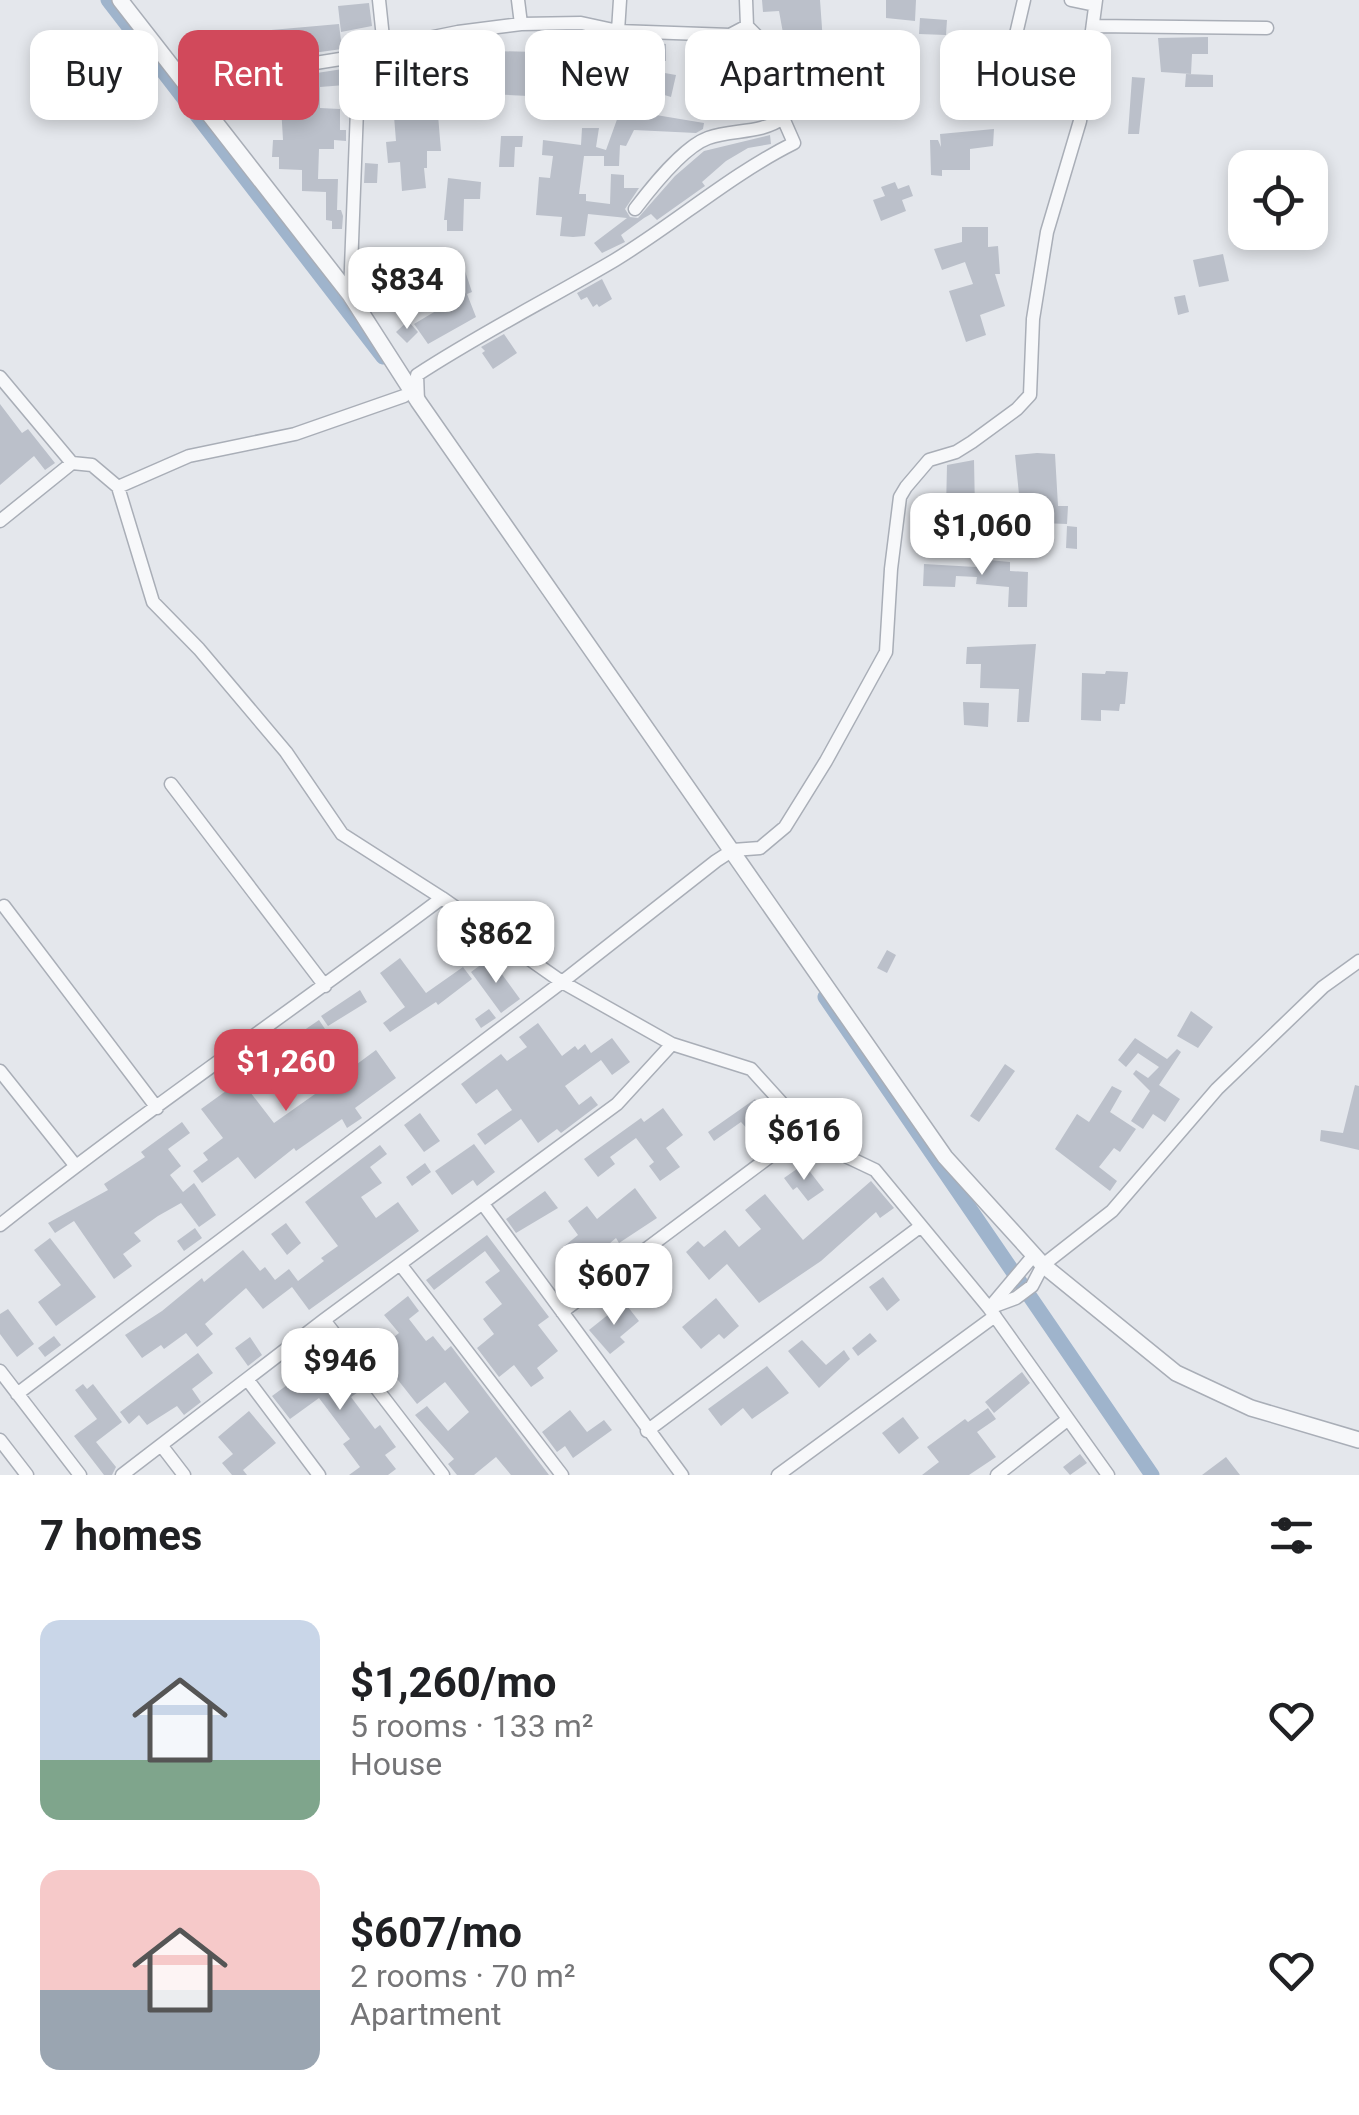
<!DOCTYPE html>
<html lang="en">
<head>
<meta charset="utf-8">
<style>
	body { margin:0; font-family:Roboto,sans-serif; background:#f2f2f2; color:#202124; height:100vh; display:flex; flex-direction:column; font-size:38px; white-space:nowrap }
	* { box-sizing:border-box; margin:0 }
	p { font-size:32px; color:#757577 }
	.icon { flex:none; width:55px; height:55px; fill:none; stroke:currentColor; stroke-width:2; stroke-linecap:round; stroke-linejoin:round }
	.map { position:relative; height:1475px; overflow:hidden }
	.details { display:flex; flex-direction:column; background:#fff; flex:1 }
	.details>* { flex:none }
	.hud { position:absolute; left:30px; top:30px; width:1300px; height:90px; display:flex; gap:20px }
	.fabs { position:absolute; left:1228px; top:150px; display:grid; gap:20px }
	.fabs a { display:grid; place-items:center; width:100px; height:100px; border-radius:20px; background:#fff; box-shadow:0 5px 15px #0003; font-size:50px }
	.price { position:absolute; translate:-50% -85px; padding:0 22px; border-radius:20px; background:#fff; color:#222; font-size:32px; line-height:65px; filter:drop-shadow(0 2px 5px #0008) }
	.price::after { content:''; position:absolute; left:50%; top:60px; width:30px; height:22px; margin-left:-15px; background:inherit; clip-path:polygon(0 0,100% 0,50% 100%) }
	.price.current { background:#d1495b; color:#fff }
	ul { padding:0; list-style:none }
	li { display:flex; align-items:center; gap:30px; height:250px; padding:0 40px }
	li span { display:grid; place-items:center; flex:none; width:280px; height:200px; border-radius:20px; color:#555 }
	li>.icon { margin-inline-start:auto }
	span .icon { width:120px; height:120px; fill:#fffc; stroke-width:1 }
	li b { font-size:42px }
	h2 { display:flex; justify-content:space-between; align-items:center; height:120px; padding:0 40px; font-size:42px }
	.tag { padding:0 35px; border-radius:20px; background:#fff; box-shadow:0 5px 15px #0003; font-size:35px; line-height:90px }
	.tag.current { background:#d1495b; color:#fff }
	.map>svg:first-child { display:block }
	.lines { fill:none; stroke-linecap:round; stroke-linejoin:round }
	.canal { stroke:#9fb4cc; stroke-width:15 }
	.building { fill:#bbc0ca }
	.minor-casing { stroke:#a9aeb7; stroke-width:15 }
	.tertiary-casing { stroke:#a9aeb7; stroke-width:18 }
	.minor { stroke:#f7f8fa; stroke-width:12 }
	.tertiary { stroke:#f7f8fa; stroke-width:15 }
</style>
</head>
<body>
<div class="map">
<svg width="1359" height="1475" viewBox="0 0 1359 1475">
	<rect width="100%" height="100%" fill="#e4e7ec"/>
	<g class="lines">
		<path class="canal" d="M108,0L383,357
			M825,997L1152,1475"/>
	</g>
	<path class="building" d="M762,0H820L823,42L833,41L835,51L794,57L790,32L783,33L779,11L763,12Z
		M886,0H916L915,21L886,18Z
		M369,3L372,26L341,32L338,6Z
		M920,18L947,20L946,35L919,34Z
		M339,24L342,49L240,63L236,33Z
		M560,33L596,36L592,54L575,50L576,45H560Z
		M1208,37V54H1192L1191,74L1161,72L1158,38Z
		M656,43L666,44V61H660L659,72L676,75L671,97L661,94L656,115L704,123L703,129L696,133L634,130L626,146L620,145L619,166H604V156H584L579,194H586V201L610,204L611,174L624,175V188H639L625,209L630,217L638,218L675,176L704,151L770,135L771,144L748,148L726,161L702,182L705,186L657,220L651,214L644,218L621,235L625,242L602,253L594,243L627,218L588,214L585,236L573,237L560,236L562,217L536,215L539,177L550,178L553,156L542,155L543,140L581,145L582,128H599L596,147L606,150L633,75L643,79L644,54L655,55Z
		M740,46H751L750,65L740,64Z
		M468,50L469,65L424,69L423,54Z
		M493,51L537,52L536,70H545L544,101L581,102L582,70H606L603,94L593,93L592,117H538V108H527L528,96L489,94Z
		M398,54L401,98L375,100L374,90H368V78L389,76L388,56Z
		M349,68L348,92L345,85L320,87V108L340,109V130H346V141L334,140V149H319L318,179H338L337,210H341L343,216L342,229H332V221L326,220V192L302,191V170L279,169V157H272L273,140H283L280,89L254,92L253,83Z
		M1186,74L1213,75V87H1185Z
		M1132,77L1145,78L1139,134H1128Z
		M728,85L756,89L752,107L745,106V113L724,108Z
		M445,94L447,114L438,115L441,151H427V168H424L426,188L402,191L400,162L388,163L386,142L396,141L393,104L430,101V95Z
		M994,129L993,146L970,149V170H942V176L931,175L930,140H938L941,147L940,134Z
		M501,136H523L522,147H515L514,167H499Z
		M365,163L378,164L377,183H364Z
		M448,178L481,182L480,199H464L463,231H447V220H444Z
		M895,182L898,189L909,185L913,196L902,200L906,211L881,221L873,200L885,196L881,187Z
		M962,227H988V247L998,246L1000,274H995L1005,306L980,315L986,335L966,342L949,291L973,284L965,262L942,270L934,249L962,242Z
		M1223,254L1229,281L1199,287L1193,260Z
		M361,270L402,272L401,292L360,291Z
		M465,271L472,292L467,294L476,317L428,344L414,324L456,299L447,278Z
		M602,279L612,299L599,307L597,304L593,307L587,297L581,300L577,293Z
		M1185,295L1189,312L1178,315L1174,297Z
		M408,321L418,332L407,343L396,332Z
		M504,334L517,353L493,369L482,353L485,351L481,347Z
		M0,404L22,433L28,429L55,463L45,470L34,456L0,485Z
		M1037,453L1055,454L1058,506H1068L1067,524L995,521L996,503L1020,504L1015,455Z
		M974,460L975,510L946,509L947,465Z
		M1067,526L1077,527V549L1066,548Z
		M977,559L1010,562V571L1028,572L1027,607H1008L1009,587L976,584L977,577L956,576L955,587L923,586L924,564L976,567Z
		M1036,644L1029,722H1017L1019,689L980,688L981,664H966L967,647Z
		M1106,671L1128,672L1125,704H1120L1119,711L1101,710V721L1081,720L1082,673L1105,674Z
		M963,702L989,703L988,727L964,725Z
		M453,918L465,929L446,943L437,930Z
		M887,950L896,955L887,973L877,968Z
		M400,958L426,993L463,967L472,979L438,1005L436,1002L390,1032L383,1023L405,1007L380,973Z
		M490,958L520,999L501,1013L471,972Z
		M360,990L367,1002L328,1026L321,1016Z
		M489,1009L496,1018L481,1028L475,1019Z
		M1191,1011L1213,1027L1198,1048L1177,1036Z
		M319,1020L335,1044L315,1056L300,1033Z
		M538,1023L562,1056L575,1046L578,1050L585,1044L591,1053L612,1038L630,1062L612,1075L601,1060L565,1086L579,1105L591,1096L598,1105L561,1133L557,1129L538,1143L521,1119L485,1145L477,1134L512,1110L497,1089L476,1104L461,1084L501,1054L507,1061L527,1047L519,1037Z
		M1135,1038L1167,1059L1177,1049L1181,1052L1159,1085L1180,1099L1165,1122L1153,1114L1143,1129L1131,1121L1150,1091L1133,1074L1136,1070L1148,1078L1159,1067L1138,1053L1126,1067L1118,1060Z
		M279,1049L297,1077L279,1089L268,1074L247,1088L274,1123L315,1094L306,1082L326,1069L334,1081L376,1050L396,1078L355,1108L362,1118L347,1128L342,1119L296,1151L294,1148L255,1179L238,1157L202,1183L193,1171L208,1160L203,1153L223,1138L201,1109L262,1065L260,1062Z
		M1005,1064L1015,1071L979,1122L970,1116Z
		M1355,1085L1359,1086V1150L1320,1141L1321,1130L1343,1133Z
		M1112,1086L1122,1091L1110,1112L1136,1129L1120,1152L1114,1148L1099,1167L1117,1181L1110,1191L1055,1149L1077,1114L1089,1122Z
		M755,1099L780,1134L763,1146L741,1122L714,1141L708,1132Z
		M663,1108L683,1135L666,1148L680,1167L660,1181L649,1166L654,1162L636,1138L610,1157L615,1164L598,1177L584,1159L641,1118L644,1122Z
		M420,1113L440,1141L424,1152L404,1125Z
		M182,1122L190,1133L168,1149L181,1166L170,1175L183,1192L194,1183L216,1215L199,1227L181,1203L158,1216L134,1233L141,1241L123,1254L132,1266L114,1279L74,1221L55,1233L48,1223L108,1190L104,1184L145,1157L141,1152Z
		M474,1144L495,1172L477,1186L473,1180L452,1195L435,1171Z
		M380,1145L387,1154L370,1167L382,1183L361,1197L376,1218L398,1202L419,1231L309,1310L292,1287L263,1309L246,1288L205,1324L213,1334L197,1347L186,1333L164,1349L161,1345L142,1358L125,1335L162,1311L202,1278L204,1282L243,1250L260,1271L265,1267L275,1280L289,1269L298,1281L324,1261L321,1258L338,1246L305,1202Z
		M425,1163L431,1172L412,1186L406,1177Z
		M804,1164L824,1190L808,1201L797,1187L793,1190L784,1178Z
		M871,1181L894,1208L880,1218L876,1212L821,1261L759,1303L727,1264L709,1280L686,1252L698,1241L704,1247L725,1230L739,1247L761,1229L745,1210L765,1194L803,1240Z
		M635,1188L657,1218L619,1243L616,1238L579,1269L562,1248L578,1235L568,1221L587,1206L597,1219Z
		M545,1191L558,1208L516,1233L506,1219Z
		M286,1223L301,1243L287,1255L271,1234Z
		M195,1228L202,1238L184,1251L177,1241Z
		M487,1235L549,1317L538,1325L558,1351L537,1368L544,1378L531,1387L514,1365L499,1377L477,1348L494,1334L483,1319L502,1304L485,1282L500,1271L485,1251L434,1290L426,1280Z
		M50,1238L96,1297L56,1326L38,1302L61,1285L34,1250Z
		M883,1277L900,1300L887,1311L869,1287Z
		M408,1296L419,1311L409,1319L426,1341L433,1336L445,1351L451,1346L549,1475H511L496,1457L474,1475H457L448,1464L454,1459L415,1415L427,1406L448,1431L469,1412L445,1382L417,1404L394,1375L387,1380L368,1357L399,1333L384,1315Z
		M716,1298L739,1326L724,1339L719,1334L701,1349L682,1327Z
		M624,1302L639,1321L620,1337L625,1342L610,1354L589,1330Z
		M8,1309L34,1344L17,1357L0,1334V1314Z
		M870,1333L877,1341L858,1356L852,1348Z
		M54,1336L61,1345L45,1357L38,1348Z
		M250,1337L262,1355L248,1366L235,1348Z
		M802,1340L826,1365L844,1350L850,1359L819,1388L788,1351Z
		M333,1352L361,1390L351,1397L375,1429L380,1425L396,1447L385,1455L396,1469L388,1475H349L360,1467L343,1444L350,1439L319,1398L290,1419L272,1396Z
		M198,1353L213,1373L192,1389L201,1402L184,1415L177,1406L147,1425L139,1415L129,1424L120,1412Z
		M767,1366L789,1393L752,1419L743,1408L721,1426L708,1409Z
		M1022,1372L1030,1383L994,1413L985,1402Z
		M83,1384L87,1389L93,1384L122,1422L96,1442L116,1467L112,1475H104L74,1436L97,1419L75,1390Z
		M988,1408L996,1419L977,1432L996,1457L969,1475H922L939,1462L927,1447L965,1419L968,1422Z
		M570,1410L587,1432L604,1420L612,1430L573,1458L565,1446L557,1452L542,1432Z
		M249,1411L276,1443L243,1470L247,1475H232L222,1463L233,1454L218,1437Z
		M903,1417L919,1438L899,1454L882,1433Z
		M1080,1454L1087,1463L1070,1475L1063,1467Z
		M1226,1457L1240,1475H1202Z"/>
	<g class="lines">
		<g class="minor-casing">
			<path id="minor" d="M379,0L384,47
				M518,0L521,24
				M1071,0L1095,5
				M1094,26L1267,28
				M618,31L620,0
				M185,84L359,56
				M999,107L1024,0
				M635,209C651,188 683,147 708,138C733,129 761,134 783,118
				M350,295L359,56L384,47L458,32L521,24L581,23L618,31L730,35L747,26
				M0,377L72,463L92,465L118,487L153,602L199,649L286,752L342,834L442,898L562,982L672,1044L751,1069L818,1143L875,1170L989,1308L1108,1475
				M418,401L417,375C481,333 549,299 615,260C676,223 730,175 794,143L783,118L775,54L747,26L746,0
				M118,487L189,456L295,434L404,396
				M0,521L72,463
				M171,784L325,986
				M4,906L157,1108
				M0,1071L75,1165
				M483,1204L682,1475
				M0,1225C144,1111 296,1008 442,898
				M400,1264L562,1475
				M991,1306L1034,1255
				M989,1308L1016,1298L1032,1286L1043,1265L1112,1211L1217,1089L1323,987L1359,961
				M562,1312L804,1131
				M324,1320L443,1475
				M0,1371L80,1475
				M247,1379L319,1475
				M17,1394L562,982L716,861L733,850L760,848L785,827L826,761L886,652L891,569L900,497L906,487L929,460L956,452L972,442L1017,409L1030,395L1033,319L1047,232L1080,121L1096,0
				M647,1431L921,1226
				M0,1440L27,1475
				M161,1445L184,1475
				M122,1475L324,1320L617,1104L672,1044
				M778,1475L995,1316
				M997,1475L1067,1420"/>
		</g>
		<g class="tertiary-casing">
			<path id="tertiary" d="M120,0L350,295L418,401L945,1157L1043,1265L1176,1373L1251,1408L1359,1440"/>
		</g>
		<use href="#minor" class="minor"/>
		<use href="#tertiary" class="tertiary"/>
	</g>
</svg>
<div class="fabs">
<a><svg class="icon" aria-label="locate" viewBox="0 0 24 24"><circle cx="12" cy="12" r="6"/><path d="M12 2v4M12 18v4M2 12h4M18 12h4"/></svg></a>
</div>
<b class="price" style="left:407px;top:332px">$834</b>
<b class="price" style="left:982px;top:578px">$1,060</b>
<b class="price" style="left:496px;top:986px">$862</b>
<b class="price current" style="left:286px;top:1114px">$1,260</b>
<b class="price" style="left:804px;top:1183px">$616</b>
<b class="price" style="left:614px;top:1328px">$607</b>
<b class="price" style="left:340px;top:1413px">$946</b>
<div class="hud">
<a class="tag">Buy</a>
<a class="tag current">Rent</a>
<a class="tag">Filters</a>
<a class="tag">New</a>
<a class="tag">Apartment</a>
<a class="tag">House</a>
</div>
</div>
<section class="details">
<h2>7 homes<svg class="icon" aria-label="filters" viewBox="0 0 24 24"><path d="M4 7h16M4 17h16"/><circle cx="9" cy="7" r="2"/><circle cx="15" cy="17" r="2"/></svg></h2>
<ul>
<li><span style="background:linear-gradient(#c9d6e8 70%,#7fa58c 0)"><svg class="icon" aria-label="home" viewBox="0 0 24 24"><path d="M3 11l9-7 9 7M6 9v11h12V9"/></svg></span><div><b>$1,260/mo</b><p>5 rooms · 133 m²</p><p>House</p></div><svg class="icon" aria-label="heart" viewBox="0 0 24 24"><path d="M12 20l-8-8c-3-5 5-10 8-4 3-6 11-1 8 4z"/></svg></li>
<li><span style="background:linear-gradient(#f6c9c9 60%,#9aa5b1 0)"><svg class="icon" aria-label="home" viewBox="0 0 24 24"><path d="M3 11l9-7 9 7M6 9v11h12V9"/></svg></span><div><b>$607/mo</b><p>2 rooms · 70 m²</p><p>Apartment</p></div><svg class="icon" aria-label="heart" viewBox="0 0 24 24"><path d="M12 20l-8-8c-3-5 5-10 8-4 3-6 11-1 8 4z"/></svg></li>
</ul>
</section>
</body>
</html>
